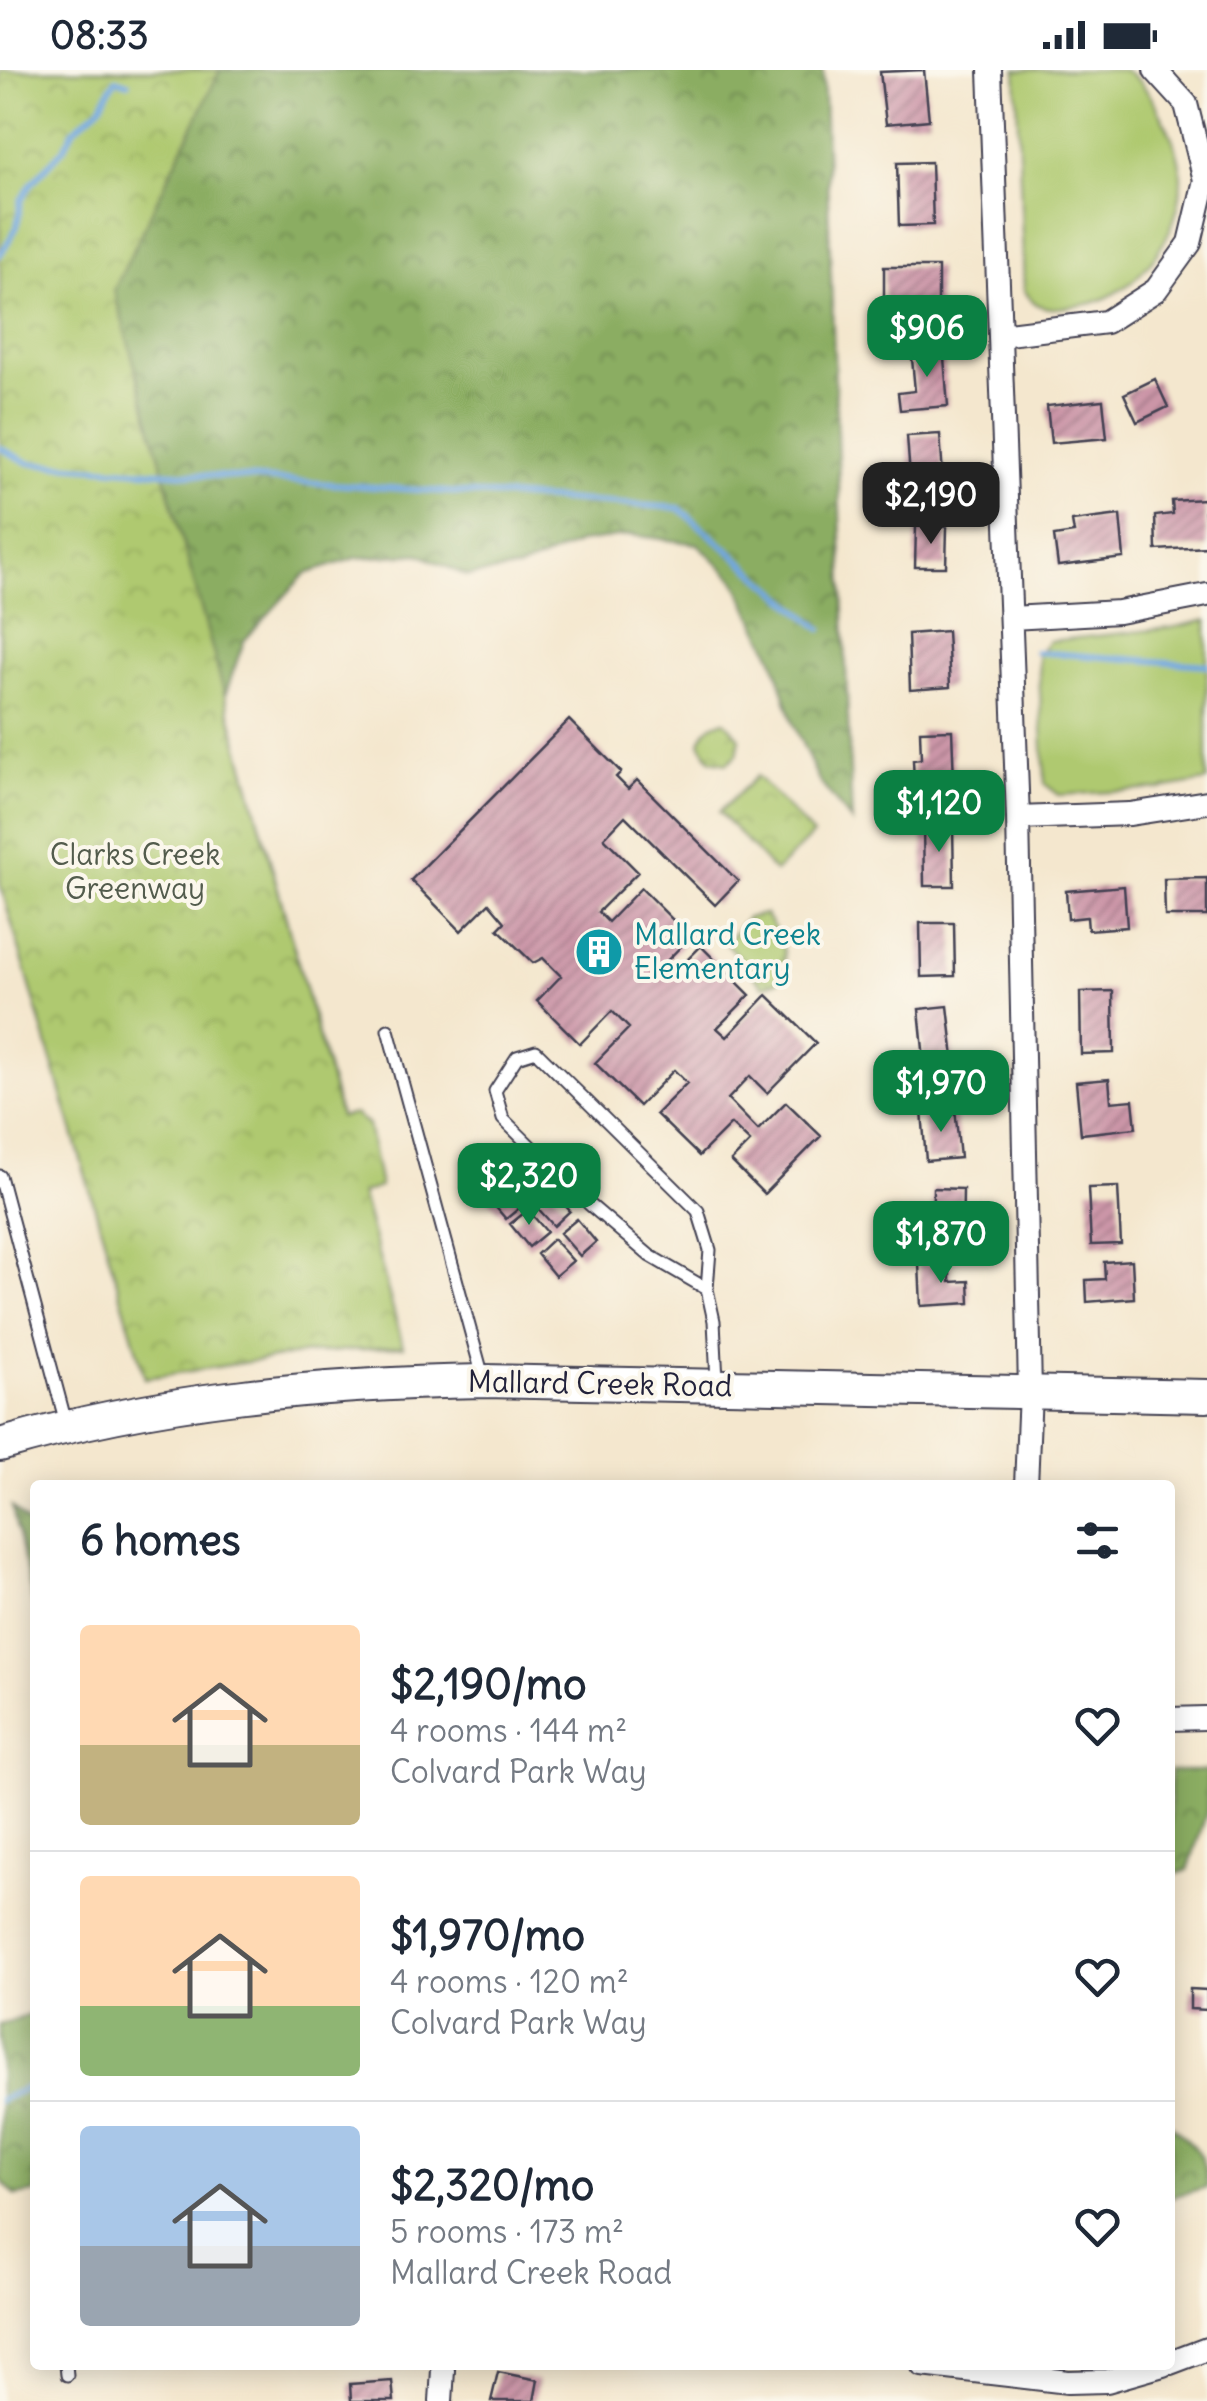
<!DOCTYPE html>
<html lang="en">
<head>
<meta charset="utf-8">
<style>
	body { margin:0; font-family:Delius,sans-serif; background:#f6f6f7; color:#1f2937; height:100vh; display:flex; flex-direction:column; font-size:38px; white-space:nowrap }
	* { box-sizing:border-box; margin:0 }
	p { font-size:32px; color:#747a83 }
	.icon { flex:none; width:55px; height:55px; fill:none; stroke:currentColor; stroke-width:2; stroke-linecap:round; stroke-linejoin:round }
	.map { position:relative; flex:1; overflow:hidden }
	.sheet { position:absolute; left:30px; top:1410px; width:1145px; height:890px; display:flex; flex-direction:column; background:#fff; border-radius:10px; box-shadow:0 5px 25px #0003 }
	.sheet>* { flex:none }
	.price { position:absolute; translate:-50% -85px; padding:0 22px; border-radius:20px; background:#0b8043; color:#fff; font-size:32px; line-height:65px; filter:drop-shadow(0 2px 5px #0008) }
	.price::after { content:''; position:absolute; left:50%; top:60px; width:30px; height:22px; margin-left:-15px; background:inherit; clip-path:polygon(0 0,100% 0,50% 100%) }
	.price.active { background:#222; color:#fff }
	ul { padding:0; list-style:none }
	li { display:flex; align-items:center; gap:30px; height:250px; padding:0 50px }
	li+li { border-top:2px solid #e0e1e3 }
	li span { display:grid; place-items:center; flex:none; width:280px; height:200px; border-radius:10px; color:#555 }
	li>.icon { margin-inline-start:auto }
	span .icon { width:120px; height:120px; fill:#fffc; stroke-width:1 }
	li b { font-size:42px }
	h2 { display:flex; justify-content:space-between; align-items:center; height:120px; padding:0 50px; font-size:42px }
	.status { display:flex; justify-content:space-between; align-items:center; height:70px; padding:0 50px; background:#fff; direction:ltr }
	.status svg { height:28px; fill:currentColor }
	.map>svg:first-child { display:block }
	.grass { fill:#afc96f; stroke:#687655; stroke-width:2.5 }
	.forest { fill:url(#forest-crowns); stroke:#56684e; stroke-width:2.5 }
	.park { fill:url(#park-crowns); stroke:#687655; stroke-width:2.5 }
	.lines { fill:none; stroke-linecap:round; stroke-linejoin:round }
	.stream { stroke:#71a7df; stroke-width:6 }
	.building { fill:url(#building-hatch) }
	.service-casing { stroke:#424051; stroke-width:15 }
	.minor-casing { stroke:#424051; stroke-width:26 }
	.secondary-casing { stroke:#424051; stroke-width:36 }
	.service { stroke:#fff; stroke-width:11 }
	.minor { stroke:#fff; stroke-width:22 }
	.secondary { stroke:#fff; stroke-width:32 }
	.labels { text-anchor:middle; stroke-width:8; stroke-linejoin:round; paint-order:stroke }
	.park-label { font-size:30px; fill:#535c4d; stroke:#fbf7ec }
	.culture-label { font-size:30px; fill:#0d838f; stroke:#fbf7ec; text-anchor:start }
	.street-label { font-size:30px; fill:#22223b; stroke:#fbf7ec }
</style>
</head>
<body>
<div class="status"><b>08:33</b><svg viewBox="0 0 49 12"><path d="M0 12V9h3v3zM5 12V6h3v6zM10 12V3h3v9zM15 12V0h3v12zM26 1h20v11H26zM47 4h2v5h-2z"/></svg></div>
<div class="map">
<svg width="1207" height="2331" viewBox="0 0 1207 2331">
	<defs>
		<pattern id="forest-crowns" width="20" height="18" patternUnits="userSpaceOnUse" patternTransform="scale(2.5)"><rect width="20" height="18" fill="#8bad62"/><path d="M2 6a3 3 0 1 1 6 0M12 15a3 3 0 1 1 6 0" fill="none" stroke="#718c52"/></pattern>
		<pattern id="park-crowns" width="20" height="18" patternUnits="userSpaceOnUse" patternTransform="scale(2.5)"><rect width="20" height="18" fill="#afc96f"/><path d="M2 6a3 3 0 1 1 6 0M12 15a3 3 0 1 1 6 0" fill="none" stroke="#96ac61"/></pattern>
		<pattern id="building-hatch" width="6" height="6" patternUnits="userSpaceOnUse" patternTransform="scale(2.5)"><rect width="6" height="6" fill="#cc96a8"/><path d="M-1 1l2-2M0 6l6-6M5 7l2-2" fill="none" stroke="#a57a8a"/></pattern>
	</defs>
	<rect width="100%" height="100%" fill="#fbf7ec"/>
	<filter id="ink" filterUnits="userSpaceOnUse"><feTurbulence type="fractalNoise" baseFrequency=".01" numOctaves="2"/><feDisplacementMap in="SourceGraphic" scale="20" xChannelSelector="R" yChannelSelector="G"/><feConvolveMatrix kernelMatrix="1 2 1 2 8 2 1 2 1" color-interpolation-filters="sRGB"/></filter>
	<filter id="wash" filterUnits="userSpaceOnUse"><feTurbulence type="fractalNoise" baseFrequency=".0048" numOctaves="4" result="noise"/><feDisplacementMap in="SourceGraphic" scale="40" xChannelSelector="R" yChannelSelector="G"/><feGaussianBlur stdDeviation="2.25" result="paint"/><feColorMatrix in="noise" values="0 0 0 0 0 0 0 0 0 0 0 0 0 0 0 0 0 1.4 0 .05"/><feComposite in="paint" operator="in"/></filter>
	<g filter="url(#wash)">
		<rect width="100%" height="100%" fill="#f4e7ce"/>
		<path class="grass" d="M1016,0C1035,0 1111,0 1123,0C1142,8 1153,30 1162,46C1171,65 1180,83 1181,104C1183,156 1148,213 1098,231C1089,235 1078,235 1068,237C1046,240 1036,239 1024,220Z
			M1207,550V711L1161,719L1059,725L1045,714L1038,585L1049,571L1171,558Z"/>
		<path class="forest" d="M0,0H823L852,752L819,711L793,653L773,588L735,510L698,474L631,465L581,472L518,499L467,506L419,484L356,488L305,504L244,571L225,625L403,1276L299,1284L145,1308L0,813Z
			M12,1438L35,1461V1541Z
			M1170,1701H1207V1741L1188,1800L1170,1806Z
			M35,1943V2123L16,2126L0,2110V1955Z
			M1170,2054C1193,2073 1207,2086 1207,2117L1170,2127Z"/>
		<path class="park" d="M0,0H220L114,220L340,1047L355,1044L368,1055L380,1117L361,1123L403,1276L299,1284L145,1308L0,813Z
			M725,651L740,668L737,685L727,693L711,690L700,673C703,661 712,652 725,651Z
			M757,706L813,765L775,802L719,742Z
			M765,844C781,867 792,884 778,911L763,916L726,873L747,848Z"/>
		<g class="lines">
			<path class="stream" d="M0,185L17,157L21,130L32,113L64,78L74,59L99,38L116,9L128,13
				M0,378L29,393L679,438L821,559
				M1036,582L1207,595
				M0,2030L35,2014"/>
		</g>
		<g id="blocks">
			<path class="building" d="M924,0L929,50L886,54L880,2Z
				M931,92L933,155L899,156L897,93Z
				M884,197H938V240L884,241Z
				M943,276L948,336L900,340L898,323L915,321L911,278Z
				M1155,309L1168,337L1137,352L1124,324Z
				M1103,330L1107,368L1051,373L1047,336Z
				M940,364L943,405L910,407L907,366Z
				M1204,429L1207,477L1156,480L1155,446L1173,444L1172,431Z
				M1120,445L1124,488L1058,496L1054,466L1074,463L1072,451Z
				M916,456L947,457L946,497H915Z
				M947,561L950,617L910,620L908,564Z
				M569,650L621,702L616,707L628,719L637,710L738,811L715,835L625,746L604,768L638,802L598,842L608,852L641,818L690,867L658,900L668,909L701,876L750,925L717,958L727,967L767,925L816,973L767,1023L750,1006L728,1029L758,1060L786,1032L821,1066L764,1124L731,1091L750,1072L731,1054L699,1086L656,1044L687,1013L674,1000L639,1036L595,993L629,958L612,941L580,974L537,931L561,906L543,888L533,893L498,859L505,852L489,833L461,861L411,810Z
				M952,660L954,710L914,712L913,690L921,689L920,661Z
				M953,754L954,816H924L923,755Z
				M1207,808V846H1165L1164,809Z
				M1124,816L1127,857L1088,860L1087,847L1068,849L1066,821Z
				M920,853H954L955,906L921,907Z
				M1113,921L1114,983L1081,984L1080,922Z
				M948,936L955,997L925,1000L919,939Z
				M1109,1009L1111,1032L1133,1030L1136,1058L1081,1064L1076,1012Z
				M955,1038L960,1088L926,1091L922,1041Z
				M527,1093L546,1115L530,1129L510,1107Z
				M504,1112L523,1135L506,1149L487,1127Z
				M1118,1117L1121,1174L1091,1175L1088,1118Z
				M933,1118L963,1119L962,1180H932Z
				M551,1120L570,1141L554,1156L534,1134Z
				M528,1140L547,1162L529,1177L510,1154Z
				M577,1149L596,1172L580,1186L560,1163Z
				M553,1169L573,1191L555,1206L537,1184Z
				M1132,1190L1134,1228L1087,1232L1086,1210L1105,1209L1104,1192Z
				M950,1193V1212L969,1211L970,1233L921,1236L919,1194Z
				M1190,1919L1207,1920V1940L1190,1939Z
				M498,2302L538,2310L534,2331H491Z
				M392,2311L394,2331H351L350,2314Z"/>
		</g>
	</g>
	<g filter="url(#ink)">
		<use href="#blocks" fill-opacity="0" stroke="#424051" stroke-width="2.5"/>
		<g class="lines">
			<g class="service-casing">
				<path id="service" d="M388,960L483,1307
					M0,1106L66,1353
					M707,1219L650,1186L589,1134L503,1049L495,1021L517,987L536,981L698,1141L710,1180L707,1219L714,1251L717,1311
					M66,2295L67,2305"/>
			</g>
			<g class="minor-casing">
				<path id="minor" d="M990,0L1018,748L1030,1322L1026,1415
					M1000,265L1106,252L1156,220L1190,173L1205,110L1186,34L1155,0
					M1011,548L1119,542L1207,525
					M1018,748L1130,744L1207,732
					M1170,1649L1205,1648
					M1170,2293L1207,2279
					M922,2295L1068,2312L1107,2311L1163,2295
					M441,2331L443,2300"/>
			</g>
			<g class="secondary-casing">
				<path id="secondary" d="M0,1375C159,1328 319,1314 484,1311L1207,1326"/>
			</g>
			<use href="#service" class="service"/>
			<use href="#minor" class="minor"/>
			<use href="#secondary" class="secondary"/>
		</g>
	</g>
	<defs>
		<g id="building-disc" transform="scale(2.5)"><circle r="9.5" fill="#0f9aa8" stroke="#fbf7ec"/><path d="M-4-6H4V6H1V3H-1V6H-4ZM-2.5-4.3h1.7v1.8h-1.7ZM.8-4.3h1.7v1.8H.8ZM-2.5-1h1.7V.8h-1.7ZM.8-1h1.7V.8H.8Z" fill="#fff"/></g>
	</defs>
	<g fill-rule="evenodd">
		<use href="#building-disc" x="599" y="882"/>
	</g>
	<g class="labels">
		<g class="park-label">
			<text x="135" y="795">Clarks Creek<tspan x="135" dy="34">Greenway</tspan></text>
		</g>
		<g class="culture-label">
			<text x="634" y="875">Mallard Creek<tspan x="634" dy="34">Elementary</tspan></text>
		</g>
		<g class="street-label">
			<text transform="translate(600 1314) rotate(1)" y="10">Mallard Creek Road</text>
		</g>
	</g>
</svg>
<b class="price" style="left:927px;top:310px">$906</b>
<b class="price active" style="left:931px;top:477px">$2,190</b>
<b class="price" style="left:939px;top:785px">$1,120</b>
<b class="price" style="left:941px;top:1065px">$1,970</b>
<b class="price" style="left:529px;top:1158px">$2,320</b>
<b class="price" style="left:941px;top:1216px">$1,870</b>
<section class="sheet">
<h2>6 homes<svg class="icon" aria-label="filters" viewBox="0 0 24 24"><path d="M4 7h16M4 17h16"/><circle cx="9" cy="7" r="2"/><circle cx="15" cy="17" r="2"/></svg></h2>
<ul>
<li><span style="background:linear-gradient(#ffd9b3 60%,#c2b280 0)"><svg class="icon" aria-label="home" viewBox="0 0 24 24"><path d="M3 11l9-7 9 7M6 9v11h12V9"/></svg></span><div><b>$2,190/mo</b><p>4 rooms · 144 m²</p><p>Colvard Park Way</p></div><svg class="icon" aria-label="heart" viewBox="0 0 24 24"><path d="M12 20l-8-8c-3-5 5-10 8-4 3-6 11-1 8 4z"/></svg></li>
<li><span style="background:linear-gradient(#ffd9b3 65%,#8fb573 0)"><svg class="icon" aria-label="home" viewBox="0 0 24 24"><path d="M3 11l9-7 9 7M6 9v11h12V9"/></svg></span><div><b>$1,970/mo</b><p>4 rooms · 120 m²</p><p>Colvard Park Way</p></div><svg class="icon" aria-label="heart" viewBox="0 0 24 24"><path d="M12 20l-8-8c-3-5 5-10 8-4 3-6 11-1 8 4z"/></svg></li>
<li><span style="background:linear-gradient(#a9c7e8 60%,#9aa5b1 0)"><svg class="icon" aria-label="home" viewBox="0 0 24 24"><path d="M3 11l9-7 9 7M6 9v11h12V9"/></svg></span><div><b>$2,320/mo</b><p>5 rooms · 173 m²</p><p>Mallard Creek Road</p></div><svg class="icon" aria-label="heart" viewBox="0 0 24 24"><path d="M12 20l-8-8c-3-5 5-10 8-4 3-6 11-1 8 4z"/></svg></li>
</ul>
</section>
</div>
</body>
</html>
